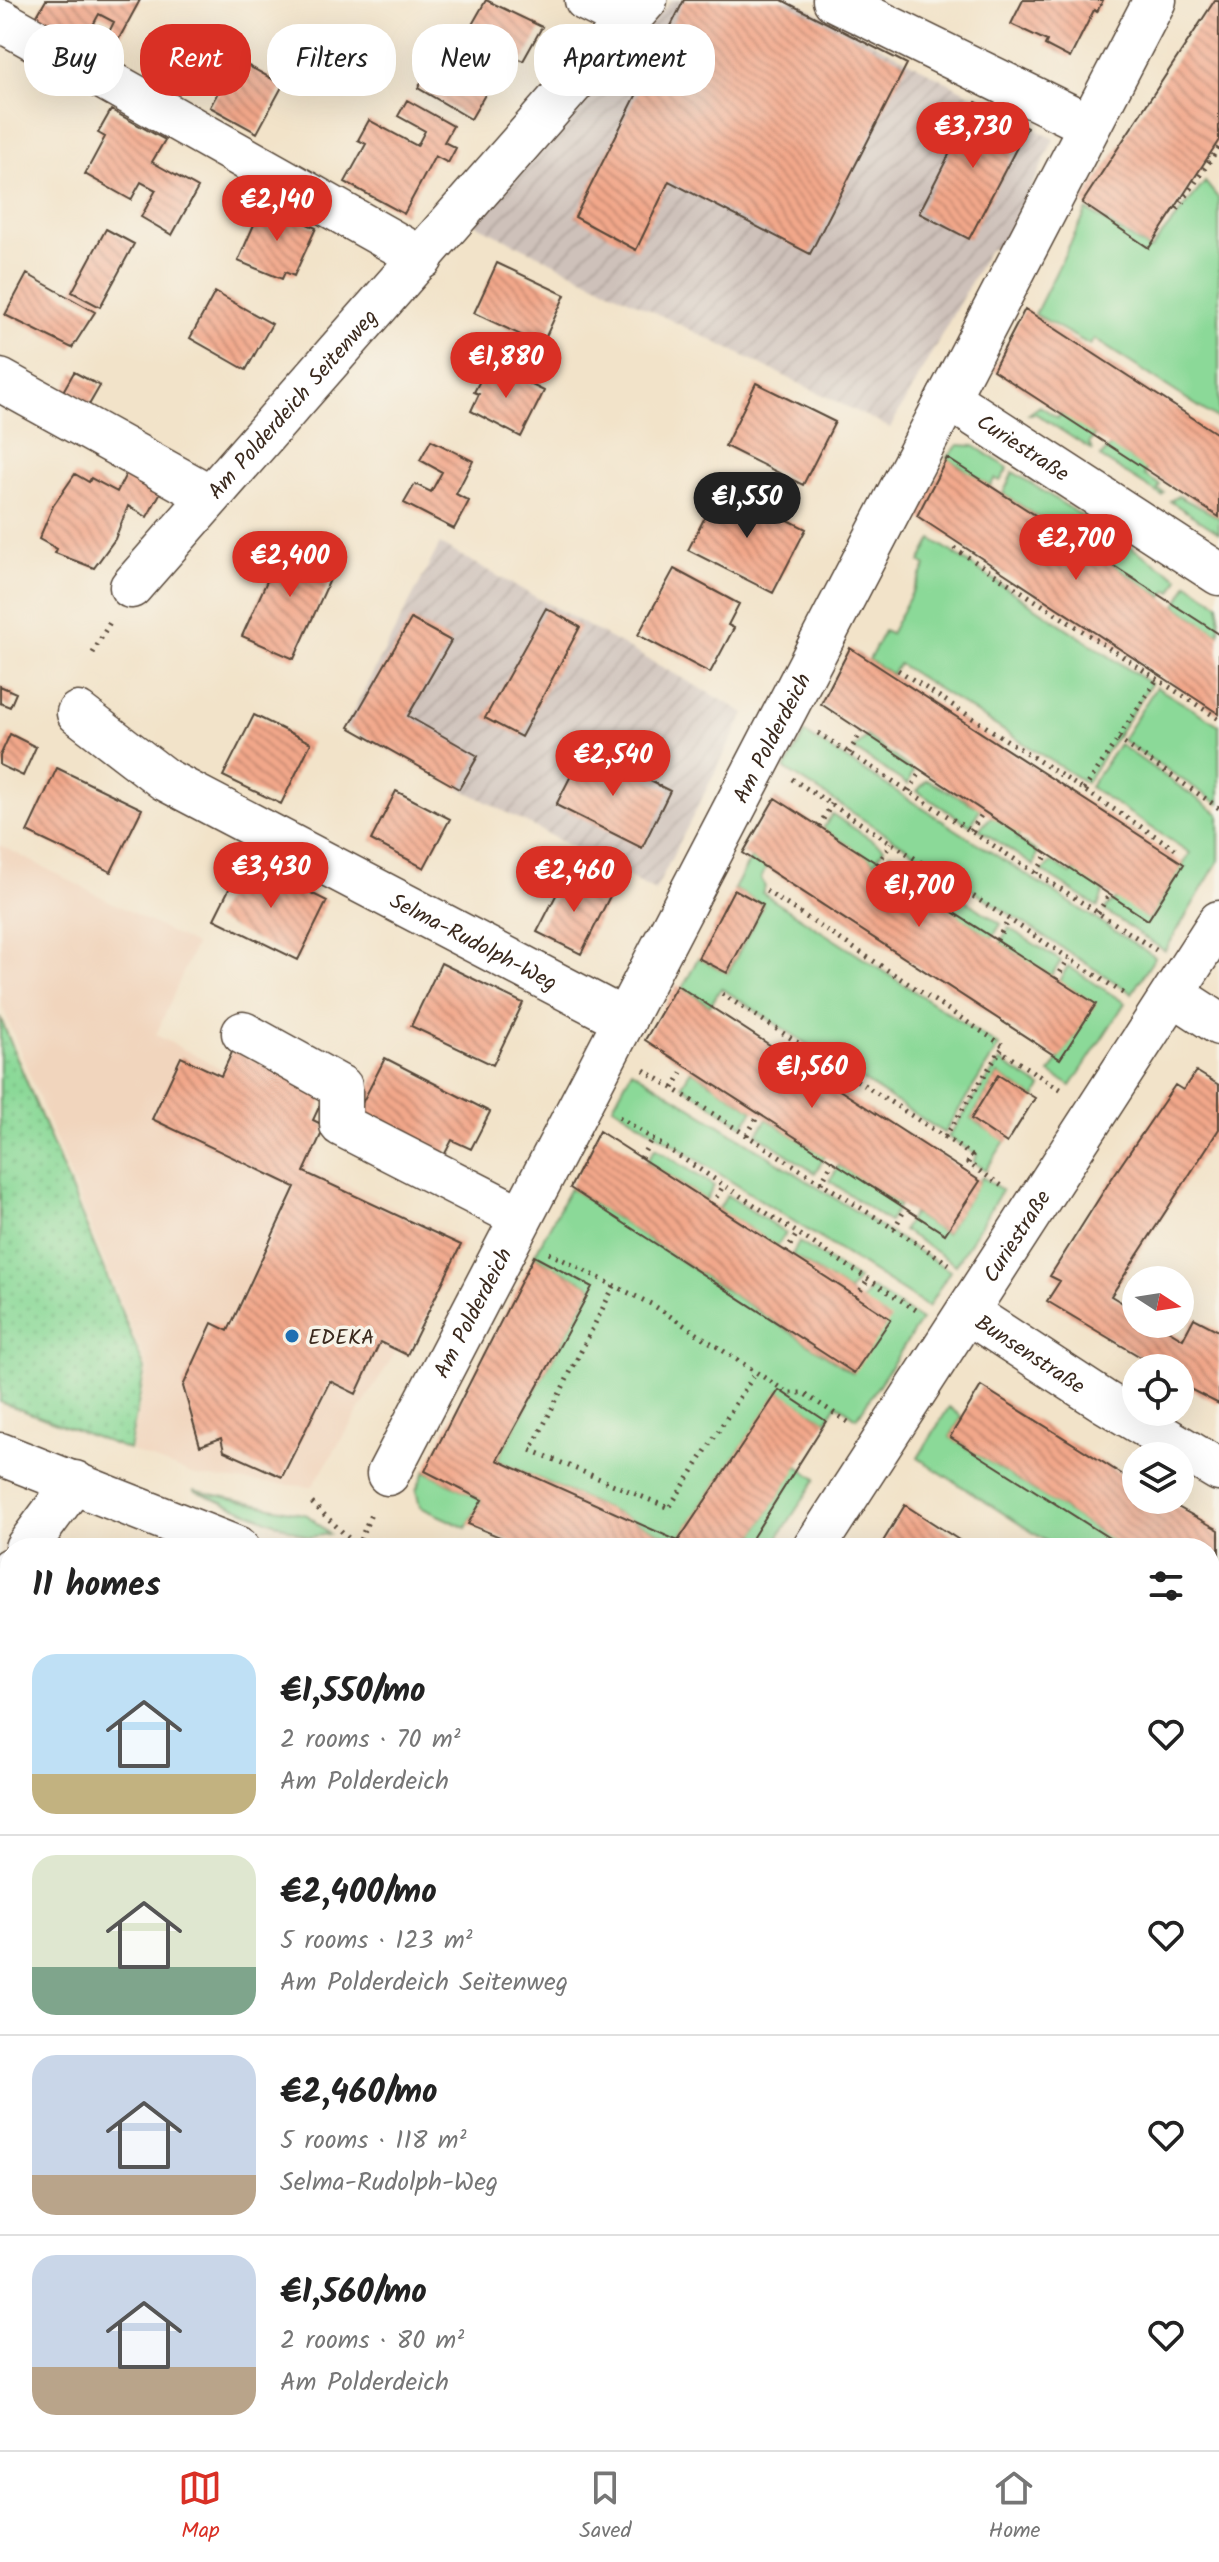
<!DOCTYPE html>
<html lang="en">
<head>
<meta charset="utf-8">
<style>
	body { margin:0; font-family:Kalam,sans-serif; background:#f2f2f2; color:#222; height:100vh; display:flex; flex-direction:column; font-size:30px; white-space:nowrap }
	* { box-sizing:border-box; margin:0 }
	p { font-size:26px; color:#767676 }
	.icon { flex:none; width:44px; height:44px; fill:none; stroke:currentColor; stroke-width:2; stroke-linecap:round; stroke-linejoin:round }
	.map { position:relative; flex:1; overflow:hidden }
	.side { position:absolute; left:0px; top:1538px; width:1220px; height:912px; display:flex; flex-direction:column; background:#fff; border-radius:32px 32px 0 0; box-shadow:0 8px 32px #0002 }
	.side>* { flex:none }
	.banner { position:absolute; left:24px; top:24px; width:800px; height:72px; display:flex; gap:16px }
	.needle { width:52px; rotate:102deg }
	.buttons { position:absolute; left:1122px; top:1266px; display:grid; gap:16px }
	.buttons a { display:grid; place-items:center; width:72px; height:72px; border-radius:50%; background:#fff; box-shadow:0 8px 32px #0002; font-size:40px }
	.price { position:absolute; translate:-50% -68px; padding:0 18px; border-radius:28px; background:#d93025; color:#fff; font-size:26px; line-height:52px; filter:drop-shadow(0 2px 4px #0008) }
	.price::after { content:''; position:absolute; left:50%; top:48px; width:24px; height:18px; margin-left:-12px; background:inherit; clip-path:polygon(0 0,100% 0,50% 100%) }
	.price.current { background:#222; color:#fff }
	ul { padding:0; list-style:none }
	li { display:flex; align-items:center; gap:24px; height:200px; padding:0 32px }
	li+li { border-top:2px solid #e0e0e0 }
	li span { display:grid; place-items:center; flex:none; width:224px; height:160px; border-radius:24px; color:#555 }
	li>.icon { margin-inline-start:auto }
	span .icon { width:96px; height:96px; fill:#fffc; stroke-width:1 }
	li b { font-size:34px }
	h2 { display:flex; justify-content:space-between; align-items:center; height:96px; padding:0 32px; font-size:34px }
	.chip { padding:0 28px; border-radius:32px; background:#fff; box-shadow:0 8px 32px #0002; font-size:28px; line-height:72px }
	.chip.current { background:#d93025; color:#fff }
	.dock { display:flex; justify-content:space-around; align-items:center; height:112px; border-top:2px solid #e0e0e0; background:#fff; font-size:22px; color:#767676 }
	.dock a { display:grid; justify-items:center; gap:4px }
	.dock .current { color:#d93025 }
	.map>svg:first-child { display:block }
	.built { fill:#f1d5bd }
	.industrial { fill:url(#industrial-furrows) }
	.green { fill:#8bd998; stroke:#63825b; stroke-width:2 }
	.garden { fill:url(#garden-dots); stroke:#63825b; stroke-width:2 }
	.building { fill:url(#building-back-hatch) }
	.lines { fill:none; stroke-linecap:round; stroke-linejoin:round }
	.minor-casing { stroke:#564638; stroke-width:45 }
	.path { stroke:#564638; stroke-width:5; stroke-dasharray:2 6; stroke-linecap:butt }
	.minor { stroke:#fff; stroke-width:42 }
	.poi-dot { fill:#1f6fb2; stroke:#f7f3e8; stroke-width:3 }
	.labels { text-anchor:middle; stroke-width:7; stroke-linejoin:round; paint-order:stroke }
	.street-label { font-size:22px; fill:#3b2a1e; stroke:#f7f3e8 }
	.poi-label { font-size:22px; fill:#3b2a1e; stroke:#f7f3e8; text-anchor:start }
</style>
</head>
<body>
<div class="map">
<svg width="1219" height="2450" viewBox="0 0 1219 2450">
	<defs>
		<pattern id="industrial-furrows" width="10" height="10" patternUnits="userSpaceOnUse" patternTransform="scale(2)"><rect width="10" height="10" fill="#cec1ba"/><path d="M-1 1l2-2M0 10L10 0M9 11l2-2" fill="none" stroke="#b2a69f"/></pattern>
		<pattern id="garden-dots" width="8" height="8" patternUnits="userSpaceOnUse" patternTransform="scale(2)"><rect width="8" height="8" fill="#8bd998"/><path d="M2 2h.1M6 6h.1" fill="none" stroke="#79ba83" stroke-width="1.8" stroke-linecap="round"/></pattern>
		<pattern id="building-back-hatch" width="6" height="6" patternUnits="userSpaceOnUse" patternTransform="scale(2)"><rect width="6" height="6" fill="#f2a78a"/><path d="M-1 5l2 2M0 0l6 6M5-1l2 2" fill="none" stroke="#c58870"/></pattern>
	</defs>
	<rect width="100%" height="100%" fill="#f7f3e8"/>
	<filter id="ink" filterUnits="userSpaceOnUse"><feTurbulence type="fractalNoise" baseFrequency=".0125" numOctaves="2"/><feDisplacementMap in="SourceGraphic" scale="16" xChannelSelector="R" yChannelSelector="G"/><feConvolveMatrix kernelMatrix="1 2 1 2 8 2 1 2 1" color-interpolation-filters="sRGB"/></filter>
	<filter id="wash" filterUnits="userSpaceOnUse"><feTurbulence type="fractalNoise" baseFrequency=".006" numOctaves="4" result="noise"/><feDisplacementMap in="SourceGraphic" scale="32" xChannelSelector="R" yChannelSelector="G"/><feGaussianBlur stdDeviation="1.8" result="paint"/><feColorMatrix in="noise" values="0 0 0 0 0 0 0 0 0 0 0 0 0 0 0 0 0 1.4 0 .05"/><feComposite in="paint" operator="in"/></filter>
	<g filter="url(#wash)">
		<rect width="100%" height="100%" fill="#f2e3c9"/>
		<path class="built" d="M0,845L195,945L156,1035L326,1123L313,1169L465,1240L312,1487L200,1477L131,1451L148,1369L0,1001Z"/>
		<path class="industrial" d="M672,0H793L1054,139L1007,241L988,251L890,428L473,223Z
			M440,544L745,713L655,891L345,727Z"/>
		<path class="green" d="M1205,182L1219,199V420L1094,339L1090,345L1035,314L1087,210L1150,250Z
			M1040,406L1058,418L1061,413L1095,435L1089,444L1093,451L1036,414H1029Z
			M958,445L974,446L1008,468L1000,481L995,478L990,486L947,458Z
			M1111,446L1147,469L1144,475L1160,485L1158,490L1164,493L1162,496L1100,457Z
			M1013,472L1093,523L1085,536L1081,534L1076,541L1003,494Z
			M1178,496L1219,517V533L1170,501Z
			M1101,528L1179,578L1172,592L1168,590L1163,597L1090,550Z
			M932,539L1151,684L1086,783L899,664L892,674L869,660L884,631L890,634L926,566L920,562Z
			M1188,583L1219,604V634L1176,606Z
			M1156,687L1219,725V804L1122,740Z
			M805,733L1155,957L1132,993L785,769Z
			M867,736L913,771L908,785L854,749Z
			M1119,744L1219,814V860L1165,951L1104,910L1117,898L1149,919L1190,853L1090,787Z
			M927,780L980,808L971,826L917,791Z
			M832,814L884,848L875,862L823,829Z
			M992,816L1020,834L1017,839L1037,852L1034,866L979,829Z
			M891,853L943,885L934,901L882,867Z
			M751,858L766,868L761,878L765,887L762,893L999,1046L944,1133L721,988L710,1006L683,988L698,958L728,973L763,905L734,889Z
			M1052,862L1071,874L1074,870L1104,890L1098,907L1042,871Z
			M950,890L1001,924L992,938L941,905Z
			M1009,928L1061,961L1051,976L1000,943Z
			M1068,966L1125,1003L1071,1086L1050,1073L1095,1004L1059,981Z
			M1000,1061L1041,1087L1035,1098L998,1075L971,1119L1005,1141L986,1170L973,1162L977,1155L948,1137Z
			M632,1070L950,1271L928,1307L613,1106Z
			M691,1070L753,1110L743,1126L682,1085Z
			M767,1119L825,1156L815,1173L757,1134Z
			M655,1148L714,1186L706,1200L647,1162Z
			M839,1165L899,1205L889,1222L830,1181Z
			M982,1177L1002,1190L956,1265L903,1230L913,1214L945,1234Z
			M570,1188L853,1373L862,1301L871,1288L921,1320L857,1418L837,1404L826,1421L779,1391L678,1541L497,1460L592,1287L534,1256Z
			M727,1195L786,1233L777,1246L719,1209Z
			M799,1242L858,1279L849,1292L792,1255Z
			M949,1407L962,1417L950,1437L1125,1548H1057L918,1458Z
			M797,1465L816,1479L772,1547L754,1535Z
			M425,1471L482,1500L466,1528L420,1507L416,1490Z
			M193,1490L307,1515L329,1534L309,1537Z
			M1210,1596L1219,1601V1808L1210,1803Z
			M10,2133V2260L0,2254V2149Z
			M1210,2173L1219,2178V2199L1210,2219Z
			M1219,2390V2450H965L969,2440H1210V2405Z
			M408,2440H729L726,2450H402Z"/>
		<path class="garden" d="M0,1017L145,1369L129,1450L0,1402Z"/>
		<g id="blocks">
			<path class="building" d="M46,0H140L115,46L105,40L114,22L99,14L82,45L35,19Z
				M486,0L542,27L523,61L516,57L497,91L490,86L471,119L418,88L435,56L443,60L462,26L469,30Z
				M684,0H782L907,64L810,254L669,181L636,250L575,217Z
				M1023,0H1103L1097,12L1094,10L1070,58L1045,45L1047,41L1011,24Z
				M1215,0H1219V140L1149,248L1082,203Z
				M236,59L283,85L257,133L210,107Z
				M407,100L453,126L444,142L456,148L448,163L435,156L404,214L345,182L366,144L358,140L369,120L417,146L425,131L398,116Z
				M976,102L1027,128L969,239L919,213Z
				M111,110L165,140L152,162L198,188L172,235L141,217L156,190L141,182L131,200L85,174L105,137L98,133Z
				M263,204L316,228L294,276L285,272L282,279L238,261Z
				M106,229L134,244L100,307L72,292Z
				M497,263L565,295L542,345L474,313Z
				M27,274L95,312L72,348L5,315Z
				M215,292L272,324L246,370L190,338Z
				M1025,309L1219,435V517L993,370Z
				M489,364L544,391L521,437L471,411L479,394L474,392Z
				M74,372L100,386L82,417L57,402Z
				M756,383L835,422L803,485L725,446Z
				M431,440L473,461L456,494L469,501L454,529L404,503L415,484L431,492L442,472L420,460Z
				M947,458L1219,634V714L917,516Z
				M131,464L166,483L147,517L128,506L115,539L94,568L55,553L57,549L39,539L53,506L75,474L89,482L91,478L117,492Z
				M721,486L806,529L773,593L688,550Z
				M286,539L338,562L294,659L242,636Z
				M674,569L739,604L728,625L734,628L710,673L638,635Z
				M546,608L580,627L521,737L485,718Z
				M411,619L451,641L408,716L478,756L459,789L349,727Z
				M850,648L1184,864L1148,920L821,704Z
				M0,686L16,693L10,707L0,703Z
				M254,715L311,743L281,804L223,776Z
				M10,734L36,747L23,776L0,765V756Z
				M585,748L670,791L642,848L556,805Z
				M57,768L142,809L111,872L27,832Z
				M396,791L450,819L424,868L371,840Z
				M775,798L1096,1004L1060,1059L743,853Z
				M244,859L327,901L298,960L214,919Z
				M567,874L610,896L581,954L537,932Z
				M734,889L763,905L727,973L698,958Z
				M441,963L523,1003L493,1065L411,1026Z
				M677,985L980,1181L945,1234L645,1040Z
				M233,1050L325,1094L313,1120L325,1126L304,1172L461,1245L407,1355L380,1342L356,1394L330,1381L282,1477L224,1451L221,1438L200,1446L183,1386L212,1323L228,1331L295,1187L152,1119L181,1057L221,1076Z
				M385,1058L490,1112L471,1149L452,1140L438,1167L352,1123Z
				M1196,1071L1219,1085V1129L1111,1296L1136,1311V1324H1158L1183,1339L1194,1318L1219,1331V1404L1180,1384V1368H1159L1047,1301L1060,1281L1050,1276L1110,1181L1175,1085L1183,1090Z
				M998,1075L1035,1098L1007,1143L971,1119Z
				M599,1131L891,1319L854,1373L570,1188Z
				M534,1256L592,1287L497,1460L678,1541L779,1390L826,1421L746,1548H527L468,1524L482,1500L425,1471Z
				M981,1386L1136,1483V1500H1165L1219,1530V1601L1210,1596V1548H1125L950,1437Z
				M905,1505L959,1540L954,1548H879Z
				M1210,1803L1219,1808V1875L1210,1870Z
				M10,1862V1910L0,1903V1877Z
				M1210,2105L1219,2110V2178L1210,2173Z
				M0,2254L10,2260V2343L0,2336Z
				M330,2440H408L402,2450H324Z
				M729,2440H795L792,2450H726Z
				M901,2440H969L965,2450H898Z"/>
		</g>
	</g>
	<g filter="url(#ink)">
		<use href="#blocks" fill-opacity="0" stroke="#564638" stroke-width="2"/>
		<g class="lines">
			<g class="minor-casing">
				<g id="minor">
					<path d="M586,0L628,21"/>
					<path d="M834,0L1089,125"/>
					<path d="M0,20L422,258"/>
					<path d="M0,380L210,496"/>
					<path id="s1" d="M948,398L1219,574"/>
					<path id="s2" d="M131,587L646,0"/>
					<path id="s3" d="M78,713L164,779L625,1020"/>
					<path d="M1173,994L1219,1024"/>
					<path d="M243,1033L341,1087V1125L521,1217"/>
					<path id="s4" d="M967,1312L1105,1402L1219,1470"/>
					<path d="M0,1454L238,1548"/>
					<path id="s5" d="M388,1474L1155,0"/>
					<path d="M26,1548L75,1482"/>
					<path id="s6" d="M814,1548L1219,922"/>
					<path d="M0,1585L10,1569"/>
					<path d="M1210,2012L1219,2018"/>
					<path d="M0,2094L10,2079"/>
					<path d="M1210,2317L1219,2304"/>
					<path d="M0,2402L10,2408"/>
					<path d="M60,2440L76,2450"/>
					<path d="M249,2450L255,2440"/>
					<path d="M843,2450L846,2440"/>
				</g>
			</g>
			<path class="path" d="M1172,211L1175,213L1219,147
				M954,548L1219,719
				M93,653L110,622
				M898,670L1180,852
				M818,733L1156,950
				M1118,739L1219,808
				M849,753L861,732
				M792,779L1126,995
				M1084,790L1157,679
				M909,791L921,771
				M819,826L832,804
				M971,831L984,811
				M878,864L891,843
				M1036,873L1048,853
				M766,891L1004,1046L1000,1051L1062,1090
				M936,902L950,881
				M1098,913L1110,893
				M997,940L1009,919
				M1056,979L1069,958
				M722,994L945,1137L972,1156L968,1163L1002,1186
				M644,1070L949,1264
				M673,1088L685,1067
				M619,1117L919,1312
				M747,1135L759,1114
				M945,1137L1000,1051
				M641,1158L652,1138
				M821,1183L833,1161
				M712,1204L724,1185
				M894,1229L905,1209
				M786,1252L798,1232
				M549,1253L653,1305L788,1393H803L848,1422
				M614,1286L531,1450L669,1508L756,1372
				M856,1297L869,1278
				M312,1503L359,1548
				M357,1547L372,1512"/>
			<use href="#minor" class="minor"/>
		</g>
	</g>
	<circle class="poi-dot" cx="292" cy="1336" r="8"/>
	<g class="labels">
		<g class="street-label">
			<text dy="8" stroke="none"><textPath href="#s2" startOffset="244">Am Polderdeich Seitenweg</textPath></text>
			<text dy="8" stroke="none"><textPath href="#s1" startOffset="90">Curiestraße</textPath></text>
			<text dy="8" stroke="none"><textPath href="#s5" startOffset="830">Am Polderdeich</textPath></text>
			<text dy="8" stroke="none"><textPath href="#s3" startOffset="458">Selma-Rudolph-Weg</textPath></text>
			<text dy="8" stroke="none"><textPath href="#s6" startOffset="372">Curiestraße</textPath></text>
			<text dy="8" stroke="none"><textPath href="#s5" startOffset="182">Am Polderdeich</textPath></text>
			<text dy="8" stroke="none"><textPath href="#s4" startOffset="76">Bunsenstraße</textPath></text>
		</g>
		<g class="poi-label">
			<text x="308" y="1344">EDEKA</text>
		</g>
	</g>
</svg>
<div class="buttons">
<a><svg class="needle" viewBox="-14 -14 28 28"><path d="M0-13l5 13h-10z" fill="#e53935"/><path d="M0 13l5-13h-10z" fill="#767676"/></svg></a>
<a><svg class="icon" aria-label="locate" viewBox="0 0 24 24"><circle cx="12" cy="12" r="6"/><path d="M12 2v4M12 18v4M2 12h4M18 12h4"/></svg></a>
<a><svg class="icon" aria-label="layers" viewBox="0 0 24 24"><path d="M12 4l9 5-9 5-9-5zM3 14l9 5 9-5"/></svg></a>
</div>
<b class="price" style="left:973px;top:170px">€3,730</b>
<b class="price" style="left:277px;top:243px">€2,140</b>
<b class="price" style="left:506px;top:400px">€1,880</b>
<b class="price current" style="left:747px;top:540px">€1,550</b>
<b class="price" style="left:1076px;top:582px">€2,700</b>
<b class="price" style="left:290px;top:599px">€2,400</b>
<b class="price" style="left:613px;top:798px">€2,540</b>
<b class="price" style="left:271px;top:910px">€3,430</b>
<b class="price" style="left:574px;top:914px">€2,460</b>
<b class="price" style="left:919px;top:929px">€1,700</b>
<b class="price" style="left:812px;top:1110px">€1,560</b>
<div class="banner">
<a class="chip">Buy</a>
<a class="chip current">Rent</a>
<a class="chip">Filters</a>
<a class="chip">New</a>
<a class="chip">Apartment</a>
</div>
<section class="side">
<h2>11 homes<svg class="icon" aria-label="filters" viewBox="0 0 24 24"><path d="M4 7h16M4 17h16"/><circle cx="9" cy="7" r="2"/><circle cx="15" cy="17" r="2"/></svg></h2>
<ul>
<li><span style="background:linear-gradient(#bfe0f5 75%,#c2b280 0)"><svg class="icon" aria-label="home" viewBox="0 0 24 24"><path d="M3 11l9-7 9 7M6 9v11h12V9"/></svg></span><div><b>€1,550/mo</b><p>2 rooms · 70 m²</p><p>Am Polderdeich</p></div><svg class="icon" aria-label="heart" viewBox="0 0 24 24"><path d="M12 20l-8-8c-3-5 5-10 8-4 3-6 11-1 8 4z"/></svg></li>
<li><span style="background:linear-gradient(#dfe7d0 70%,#7fa58c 0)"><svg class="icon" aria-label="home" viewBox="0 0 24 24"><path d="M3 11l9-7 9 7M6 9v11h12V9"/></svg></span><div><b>€2,400/mo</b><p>5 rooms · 123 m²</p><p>Am Polderdeich Seitenweg</p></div><svg class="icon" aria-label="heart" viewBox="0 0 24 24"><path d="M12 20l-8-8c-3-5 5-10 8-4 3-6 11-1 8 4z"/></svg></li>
<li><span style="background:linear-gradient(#c9d6e8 75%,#b9a48a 0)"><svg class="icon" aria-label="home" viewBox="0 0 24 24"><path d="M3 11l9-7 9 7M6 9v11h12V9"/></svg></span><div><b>€2,460/mo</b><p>5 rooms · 118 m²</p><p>Selma-Rudolph-Weg</p></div><svg class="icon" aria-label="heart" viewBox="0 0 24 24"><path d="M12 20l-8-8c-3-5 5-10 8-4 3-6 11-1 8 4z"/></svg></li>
<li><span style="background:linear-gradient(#c9d6e8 70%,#b9a48a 0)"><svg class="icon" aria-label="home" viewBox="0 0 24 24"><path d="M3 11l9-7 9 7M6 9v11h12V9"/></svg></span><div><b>€1,560/mo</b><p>2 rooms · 80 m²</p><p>Am Polderdeich</p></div><svg class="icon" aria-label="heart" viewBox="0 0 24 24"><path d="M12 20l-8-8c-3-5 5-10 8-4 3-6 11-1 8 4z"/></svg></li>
</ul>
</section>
</div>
<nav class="dock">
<a class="current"><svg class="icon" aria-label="map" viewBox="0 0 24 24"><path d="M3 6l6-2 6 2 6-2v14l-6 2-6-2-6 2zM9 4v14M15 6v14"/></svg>Map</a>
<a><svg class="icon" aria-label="saved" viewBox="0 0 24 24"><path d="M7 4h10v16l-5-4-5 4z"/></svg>Saved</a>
<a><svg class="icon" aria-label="home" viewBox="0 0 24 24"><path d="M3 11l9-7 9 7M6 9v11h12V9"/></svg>Home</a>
</nav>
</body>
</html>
